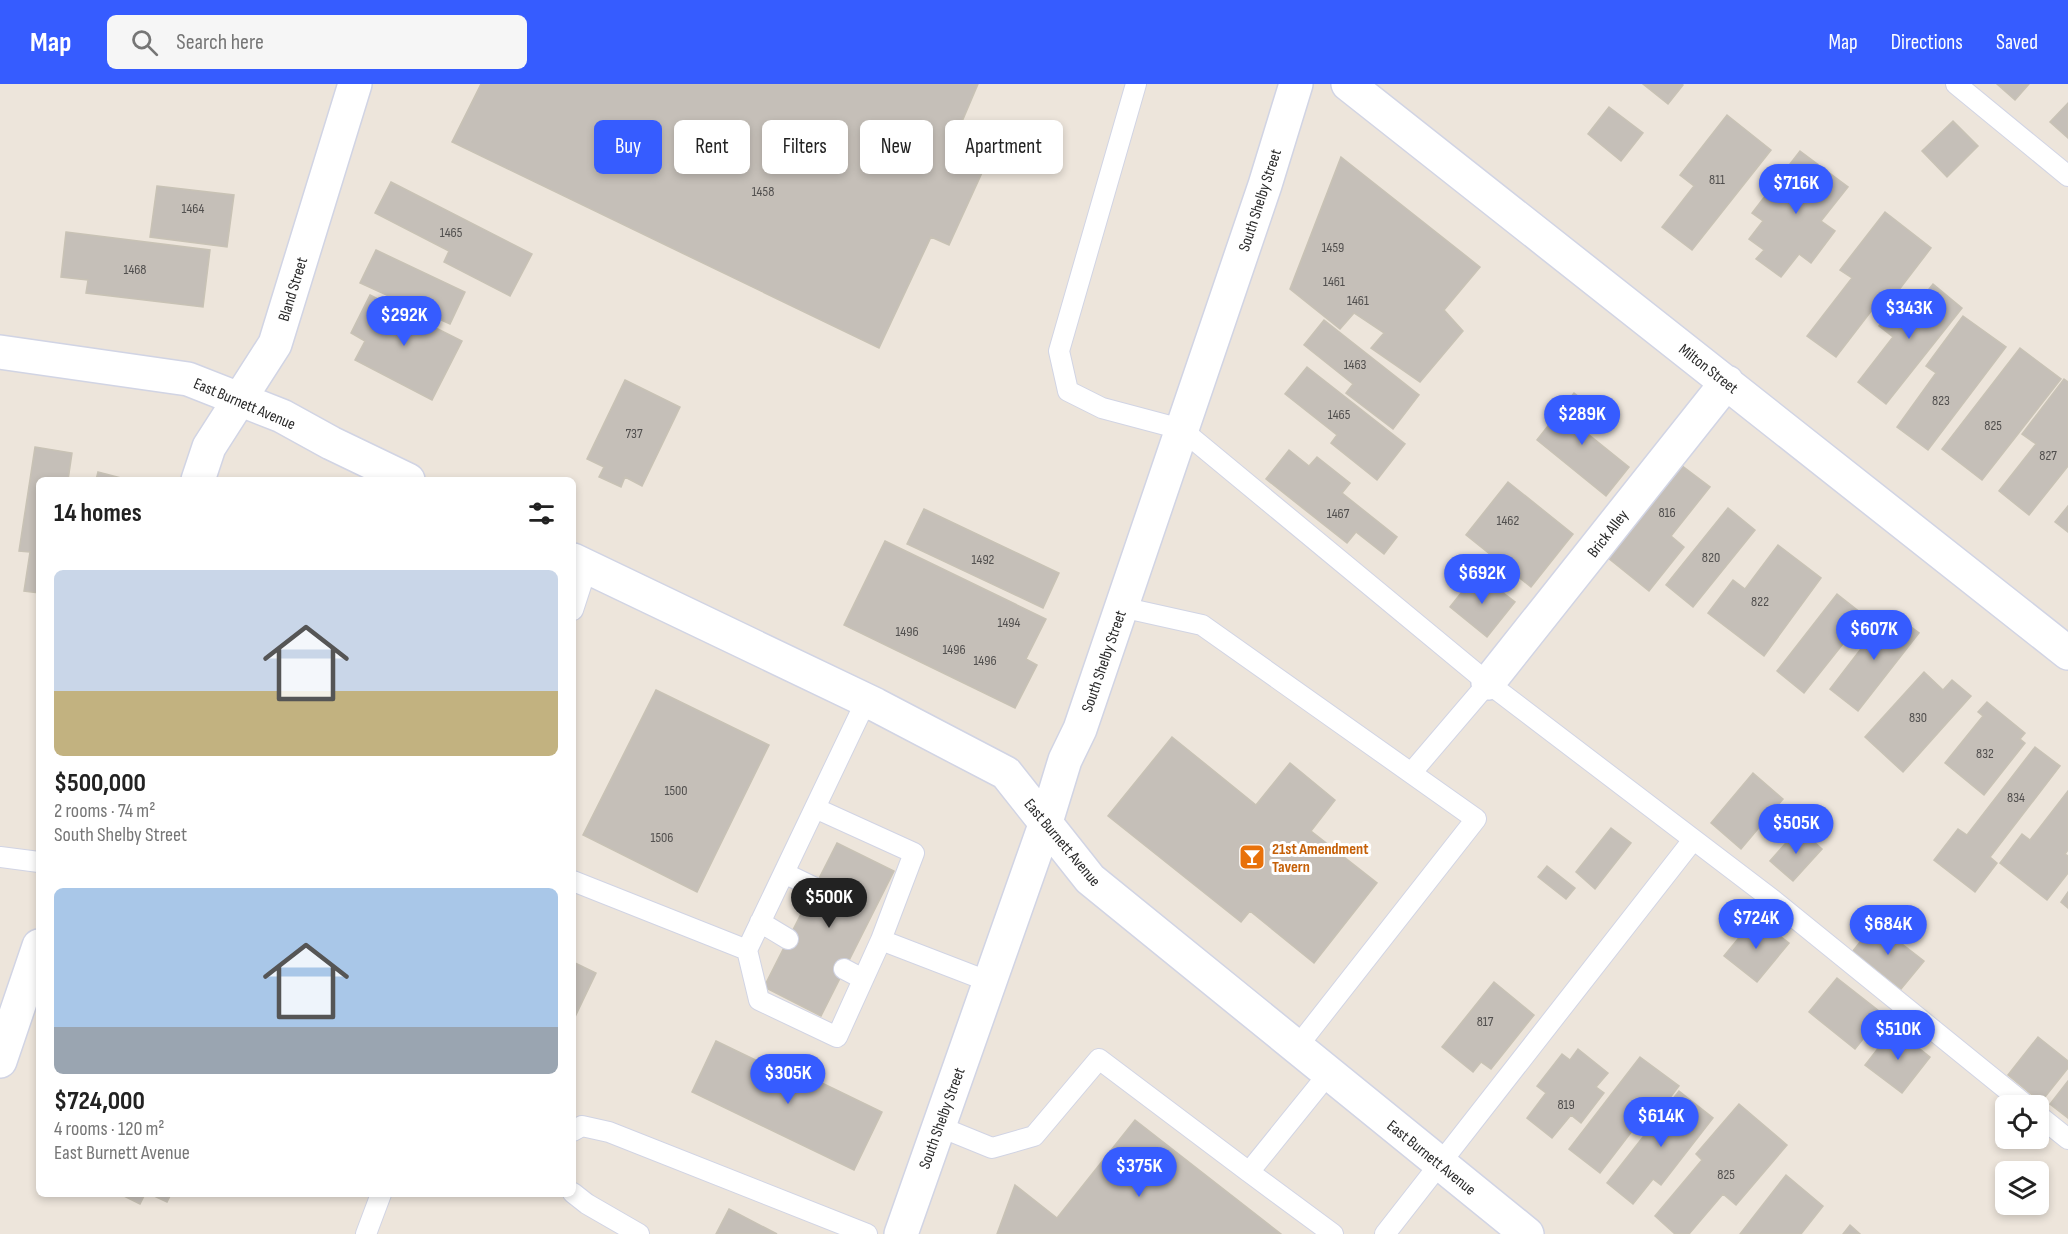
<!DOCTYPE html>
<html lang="en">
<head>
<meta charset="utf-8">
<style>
	body { margin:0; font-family:"Sofia Sans Condensed",sans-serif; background:#f6f6f6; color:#222; height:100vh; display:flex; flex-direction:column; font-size:22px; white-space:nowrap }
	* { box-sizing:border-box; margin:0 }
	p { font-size:20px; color:#767676 }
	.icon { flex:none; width:33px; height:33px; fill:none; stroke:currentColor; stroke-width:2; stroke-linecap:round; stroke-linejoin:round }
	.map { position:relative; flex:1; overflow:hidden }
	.details { position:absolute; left:36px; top:393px; width:540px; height:720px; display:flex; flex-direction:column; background:#fff; border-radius:9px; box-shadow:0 3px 9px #0003 }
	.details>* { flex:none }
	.hud { position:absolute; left:594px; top:36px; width:570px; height:54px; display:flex; gap:12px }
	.fabs { position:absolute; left:1995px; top:1011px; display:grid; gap:12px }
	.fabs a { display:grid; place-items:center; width:54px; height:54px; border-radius:9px; background:#fff; box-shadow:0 3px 9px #0003; font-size:30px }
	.price { position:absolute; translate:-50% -51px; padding:0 14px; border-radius:21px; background:#365cff; color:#fff; font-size:20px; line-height:39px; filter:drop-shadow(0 2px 3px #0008) }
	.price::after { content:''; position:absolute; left:50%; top:36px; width:18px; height:14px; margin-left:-9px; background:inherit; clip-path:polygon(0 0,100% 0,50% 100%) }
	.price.selected { background:#222; color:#fff }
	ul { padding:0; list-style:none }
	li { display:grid; align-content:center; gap:12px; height:318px; padding:0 18px }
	li span { display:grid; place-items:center; height:186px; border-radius:9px; color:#555 }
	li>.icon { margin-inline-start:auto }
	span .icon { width:108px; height:108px; fill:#fffc; stroke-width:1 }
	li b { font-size:26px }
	h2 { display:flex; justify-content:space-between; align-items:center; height:72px; padding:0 18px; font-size:26px }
	.pill { padding:0 21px; border-radius:9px; background:#fff; box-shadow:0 3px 9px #0003; font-size:21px; line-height:54px }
	.pill.selected { background:#365cff; color:#fff }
	header { display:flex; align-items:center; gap:36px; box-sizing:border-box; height:84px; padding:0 30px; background:#365cff; color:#fff }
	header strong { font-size:28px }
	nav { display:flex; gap:33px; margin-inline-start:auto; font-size:21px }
	.search { width:420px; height:54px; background:#f6f6f6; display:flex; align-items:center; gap:15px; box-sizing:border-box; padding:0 21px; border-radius:9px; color:#767676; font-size:22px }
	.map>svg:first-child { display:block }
	.building { fill:#c5bfb8; stroke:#c8c2b5; stroke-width:1.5 }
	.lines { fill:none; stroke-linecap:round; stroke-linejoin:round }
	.lane-casing { stroke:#d1d4e4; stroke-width:22 }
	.street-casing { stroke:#d1d4e4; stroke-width:36 }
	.secondary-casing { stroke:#d1d4e4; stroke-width:36 }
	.lane { stroke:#fff; stroke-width:20 }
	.street { stroke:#fff; stroke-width:33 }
	.secondary { stroke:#fff; stroke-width:33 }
	.labels { text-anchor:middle; stroke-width:6; stroke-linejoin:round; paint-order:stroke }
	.number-label { font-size:14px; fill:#514f4e }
	.street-label { font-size:16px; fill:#2a2a2a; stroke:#fff }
	.food-label { font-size:16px; font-weight:bold; fill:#c56008; stroke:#fff; text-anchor:start }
</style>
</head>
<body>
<header>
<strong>Map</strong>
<div class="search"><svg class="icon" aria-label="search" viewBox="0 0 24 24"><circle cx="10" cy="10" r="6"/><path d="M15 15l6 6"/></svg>Search here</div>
<nav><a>Map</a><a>Directions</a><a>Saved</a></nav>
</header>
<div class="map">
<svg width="2068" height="1150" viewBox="0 0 2068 1150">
	<rect width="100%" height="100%" fill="#ede5db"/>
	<path class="building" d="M481,0H978L961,40L997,56L949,161L931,153L879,264L452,58Z
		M1643,0H1682L1683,1L1668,20Z
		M1997,0H2029L2015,16Z
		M2068,19V54L2050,38Z
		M1609,23L1643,49L1621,77L1588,50Z
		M1727,31L1771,66L1692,166L1662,143L1694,102L1680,91Z
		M1953,37L1978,62L1947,93L1922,67Z
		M1800,67L1848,103L1821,137L1835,147L1811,179L1799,170L1781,193L1756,175L1764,166L1749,155L1763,137L1752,129Z
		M1341,73L1480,183L1444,226L1463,247L1420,298L1371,264L1384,249L1354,229L1340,245L1290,205Z
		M391,98L532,170L510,212L444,178L449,167L375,129Z
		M157,102L234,111L227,163L150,153Z
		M1885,128L1931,164L1892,215L1885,209L1836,273L1807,252L1852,194L1840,186Z
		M66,148L210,166L203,223L86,209L88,196L61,193Z
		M376,166L465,208L450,240L360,199Z
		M1933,200L1962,224L1886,320L1858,298L1893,253L1879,242L1905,210L1917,220Z
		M370,211L462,257L432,316L355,276L365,257L351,249Z
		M1963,232L2006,263L1928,366L1897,343L1936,289L1926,282Z
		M1324,236L1419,311L1393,345L1346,309L1353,300L1304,261Z
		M2020,264L2061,295L1982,396L1942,365Z
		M1307,283L1405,360L1377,396L1331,359L1337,351L1285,310Z
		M2064,295L2068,298V382L2029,431L1999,407L2036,360L2022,350Z
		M625,296L680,323L642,402L625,393L621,403L599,393L604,383L587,375Z
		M1574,309L1597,327L1583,346L1629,383L1606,412L1537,356Z
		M35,363L72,369L68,396H39V509L24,507L30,468L19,467Z
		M1289,366L1309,382L1317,373L1350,399L1342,409L1397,453L1384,470L1356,448L1347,459L1266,395Z
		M1681,381L1710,403L1671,452L1684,463L1649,507L1608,474Z
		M98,388L121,394L129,396H96Z
		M1508,398L1573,450L1531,503L1466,451Z
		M2068,422V448L2055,438Z
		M1728,424L1755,446L1693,523L1666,501Z
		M924,425L1059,489L1043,524L907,460Z
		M885,457L1046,535L1026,575L1037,581L1015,624L844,541Z
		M1778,461L1821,494L1764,572L1708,529L1733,496L1745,505Z
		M1477,489L1515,518L1487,553L1450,523Z
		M1837,510L1865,532L1804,609L1777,587Z
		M1890,527L1919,549L1858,627L1830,605Z
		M1924,588L1943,606L1952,596L1971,612L1903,688L1865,653Z
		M656,606L769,661L697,808L583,751Z
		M1987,618L2025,649L2020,655L2025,659L1984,711L1945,679L1983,632L1978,628Z
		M1172,653L1256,721L1290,679L1335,716L1311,747L1377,799L1314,879L1250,827L1241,838L1108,732Z
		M2035,663L2060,682L1990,773L1997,779L1975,808L1934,776L1958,745L1967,751Z
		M1753,689L1783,715L1741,765L1711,739Z
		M2068,707V766L2065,770L2068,772V789L2047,816L2000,779L2022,750L2030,756Z
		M1611,744L1631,759L1595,805L1576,788Z
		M1799,744L1822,765L1793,797L1770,777Z
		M837,759L894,787L821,932L764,903Z
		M1547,782L1575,804L1566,815L1538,793Z
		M2068,808V824L2061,818Z
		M1756,833L1789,859L1757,898L1724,872Z
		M1875,839L1924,877L1901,905L1853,867Z
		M573,878L596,889L574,935H573Z
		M1837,894L1883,930L1855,965L1809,928Z
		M1494,898L1534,931L1491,985L1481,978L1473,988L1442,963Z
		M1894,944L1930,973L1902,1009L1865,981Z
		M2038,953L2068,977V984L2041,1018L2008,991Z
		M716,957L818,1006L822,999L882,1028L854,1086L692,1008Z
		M1578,965L1608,989L1596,1003L1604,1009L1581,1039L1571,1031L1552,1054L1527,1034L1546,1009L1537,1002L1562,970L1570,976Z
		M1640,973L1679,1002L1650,1040L1642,1034L1600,1089L1569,1065Z
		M2068,997V1034L2050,1020Z
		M1679,1007L1713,1034L1661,1101L1653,1095L1633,1120L1607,1099Z
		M1739,1020L1787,1061L1736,1121L1723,1110L1689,1150H1675L1655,1132L1702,1076L1696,1070Z
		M1135,1036L1281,1150H997L1015,1101L1057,1134Z
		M1786,1091L1823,1122L1801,1150H1740Z
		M120,1110H145L140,1120Z
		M150,1110H171L167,1118Z
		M729,1125L777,1150H716Z
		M1850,1141L1860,1150H1843Z"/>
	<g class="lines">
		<g class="lane-casing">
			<path id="lane" d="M1136,0L1059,267L1068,307L1102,324L1181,345L1488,599L1773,816L2027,1022
				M1956,0L2068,92
				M1121,523L1202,541L1476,735L1297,963
				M573,526L587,483
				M1412,688L1488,599
				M815,724L914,769L881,856L990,898
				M0,773L39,778
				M784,789L815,804
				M573,797L747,866L866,617
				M760,838L788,855
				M747,866L759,916L837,953L881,856
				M844,885L863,895
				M2038,1031L2068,1055
				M938,1042L992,1064L1034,1052L1099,975L1249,1088L1329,989
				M573,1047L582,1042L609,1048L867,1150
				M1249,1088L1333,1150
				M573,1109L587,1120L639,1150
				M366,1150L381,1110
				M1385,1150L1693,756"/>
		</g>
		<g class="street-casing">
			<path id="street" d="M1348,0L2068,569
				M198,396L209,363L275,260L355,0
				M1488,599L1727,298
				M0,977L39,862"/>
		</g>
		<g class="secondary-casing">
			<path id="secondary" d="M0,268L188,295L282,332L331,359L408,396
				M573,476L876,621L1006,689L1090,795L1527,1150
				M901,1150L1046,738L1065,676L1080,645L1265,101L1296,0"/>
		</g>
		<use href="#lane" class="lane"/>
		<use href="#street" class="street"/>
		<use href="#secondary" class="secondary"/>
	</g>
	<defs>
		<g id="bar-square" transform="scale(1.35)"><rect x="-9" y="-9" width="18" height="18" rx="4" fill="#e8710a" stroke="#fff"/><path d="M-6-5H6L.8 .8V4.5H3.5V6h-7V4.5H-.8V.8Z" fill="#fff"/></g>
	</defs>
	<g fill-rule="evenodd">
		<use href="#bar-square" x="1252" y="773"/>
	</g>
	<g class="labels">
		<g class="number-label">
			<text x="1717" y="100">811</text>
			<text x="763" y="112">1458</text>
			<text x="193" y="129">1464</text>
			<text x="451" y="153">1465</text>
			<text x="1333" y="168">1459</text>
			<text x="135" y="190">1468</text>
			<text x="1334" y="202">1461</text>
			<text x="1358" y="221">1461</text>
			<text x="1355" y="285">1463</text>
			<text x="1941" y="321">823</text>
			<text x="1339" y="335">1465</text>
			<text x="1993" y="346">825</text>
			<text x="634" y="354">737</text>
			<text x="2048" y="376">827</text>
			<text x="1667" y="433">816</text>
			<text x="1338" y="434">1467</text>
			<text x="1508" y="441">1462</text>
			<text x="1711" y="478">820</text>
			<text x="983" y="480">1492</text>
			<text x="1760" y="522">822</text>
			<text x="1009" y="543">1494</text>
			<text x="907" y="552">1496</text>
			<text x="954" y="570">1496</text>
			<text x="985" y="581">1496</text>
			<text x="1918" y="638">830</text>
			<text x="1985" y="674">832</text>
			<text x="676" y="711">1500</text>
			<text x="2016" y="718">834</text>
			<text x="662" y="758">1506</text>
			<text x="1485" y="942">817</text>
			<text x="1566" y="1025">819</text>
			<text x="1726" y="1095">825</text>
		</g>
		<g class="street-label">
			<text transform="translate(1259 116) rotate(-72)" y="6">South Shelby Street</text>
			<text transform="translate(292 205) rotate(-73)" y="6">Bland Street</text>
			<text transform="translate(1709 284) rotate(38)" y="6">Milton Street</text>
			<text transform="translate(245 319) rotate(23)" y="6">East Burnett Avenue</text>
			<text transform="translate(1607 449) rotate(-52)" y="6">Brick Alley</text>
			<text transform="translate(1103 577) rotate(-71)" y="6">South Shelby Street</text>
			<text transform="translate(1063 758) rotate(50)" y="6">East Burnett Avenue</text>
			<text transform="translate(941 1034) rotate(-70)" y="6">South Shelby Street</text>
			<text transform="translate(1432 1073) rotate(39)" y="6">East Burnett Avenue</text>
		</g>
		<g class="food-label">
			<text x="1272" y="770">21st Amendment<tspan x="1272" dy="18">Tavern</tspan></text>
		</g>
	</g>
</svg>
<div class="fabs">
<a><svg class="icon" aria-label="locate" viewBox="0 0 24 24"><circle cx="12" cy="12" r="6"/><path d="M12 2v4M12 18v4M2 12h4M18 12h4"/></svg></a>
<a><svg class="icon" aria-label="layers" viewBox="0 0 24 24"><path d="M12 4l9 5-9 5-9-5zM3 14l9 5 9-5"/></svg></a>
</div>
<b class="price" style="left:1796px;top:131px">$716K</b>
<b class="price" style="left:1909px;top:256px">$343K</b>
<b class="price" style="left:404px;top:263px">$292K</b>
<b class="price" style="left:1582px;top:362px">$289K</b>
<b class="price" style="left:1482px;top:521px">$692K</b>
<b class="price" style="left:1874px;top:577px">$607K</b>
<b class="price" style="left:1796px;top:771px">$505K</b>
<b class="price selected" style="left:829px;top:845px">$500K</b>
<b class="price" style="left:1756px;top:866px">$724K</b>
<b class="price" style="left:1888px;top:872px">$684K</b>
<b class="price" style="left:1898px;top:977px">$510K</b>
<b class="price" style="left:788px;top:1021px">$305K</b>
<b class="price" style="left:1661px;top:1064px">$614K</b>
<b class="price" style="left:1139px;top:1114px">$375K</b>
<div class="hud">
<a class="pill selected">Buy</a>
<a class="pill">Rent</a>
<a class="pill">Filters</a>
<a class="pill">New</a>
<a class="pill">Apartment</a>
</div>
<section class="details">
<h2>14 homes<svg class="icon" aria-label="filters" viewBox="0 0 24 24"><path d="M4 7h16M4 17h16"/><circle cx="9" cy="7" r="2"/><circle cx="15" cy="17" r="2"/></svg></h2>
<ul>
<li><span style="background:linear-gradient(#c9d6e8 65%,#c2b280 0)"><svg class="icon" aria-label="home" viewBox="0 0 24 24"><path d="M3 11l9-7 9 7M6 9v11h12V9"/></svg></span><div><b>$500,000</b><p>2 rooms · 74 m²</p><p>South Shelby Street</p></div></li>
<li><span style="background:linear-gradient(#a9c7e8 75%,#9aa5b1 0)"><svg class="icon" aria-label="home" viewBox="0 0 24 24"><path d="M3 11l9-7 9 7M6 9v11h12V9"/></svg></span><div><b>$724,000</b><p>4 rooms · 120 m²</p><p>East Burnett Avenue</p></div></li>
</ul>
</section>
</div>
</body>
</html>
